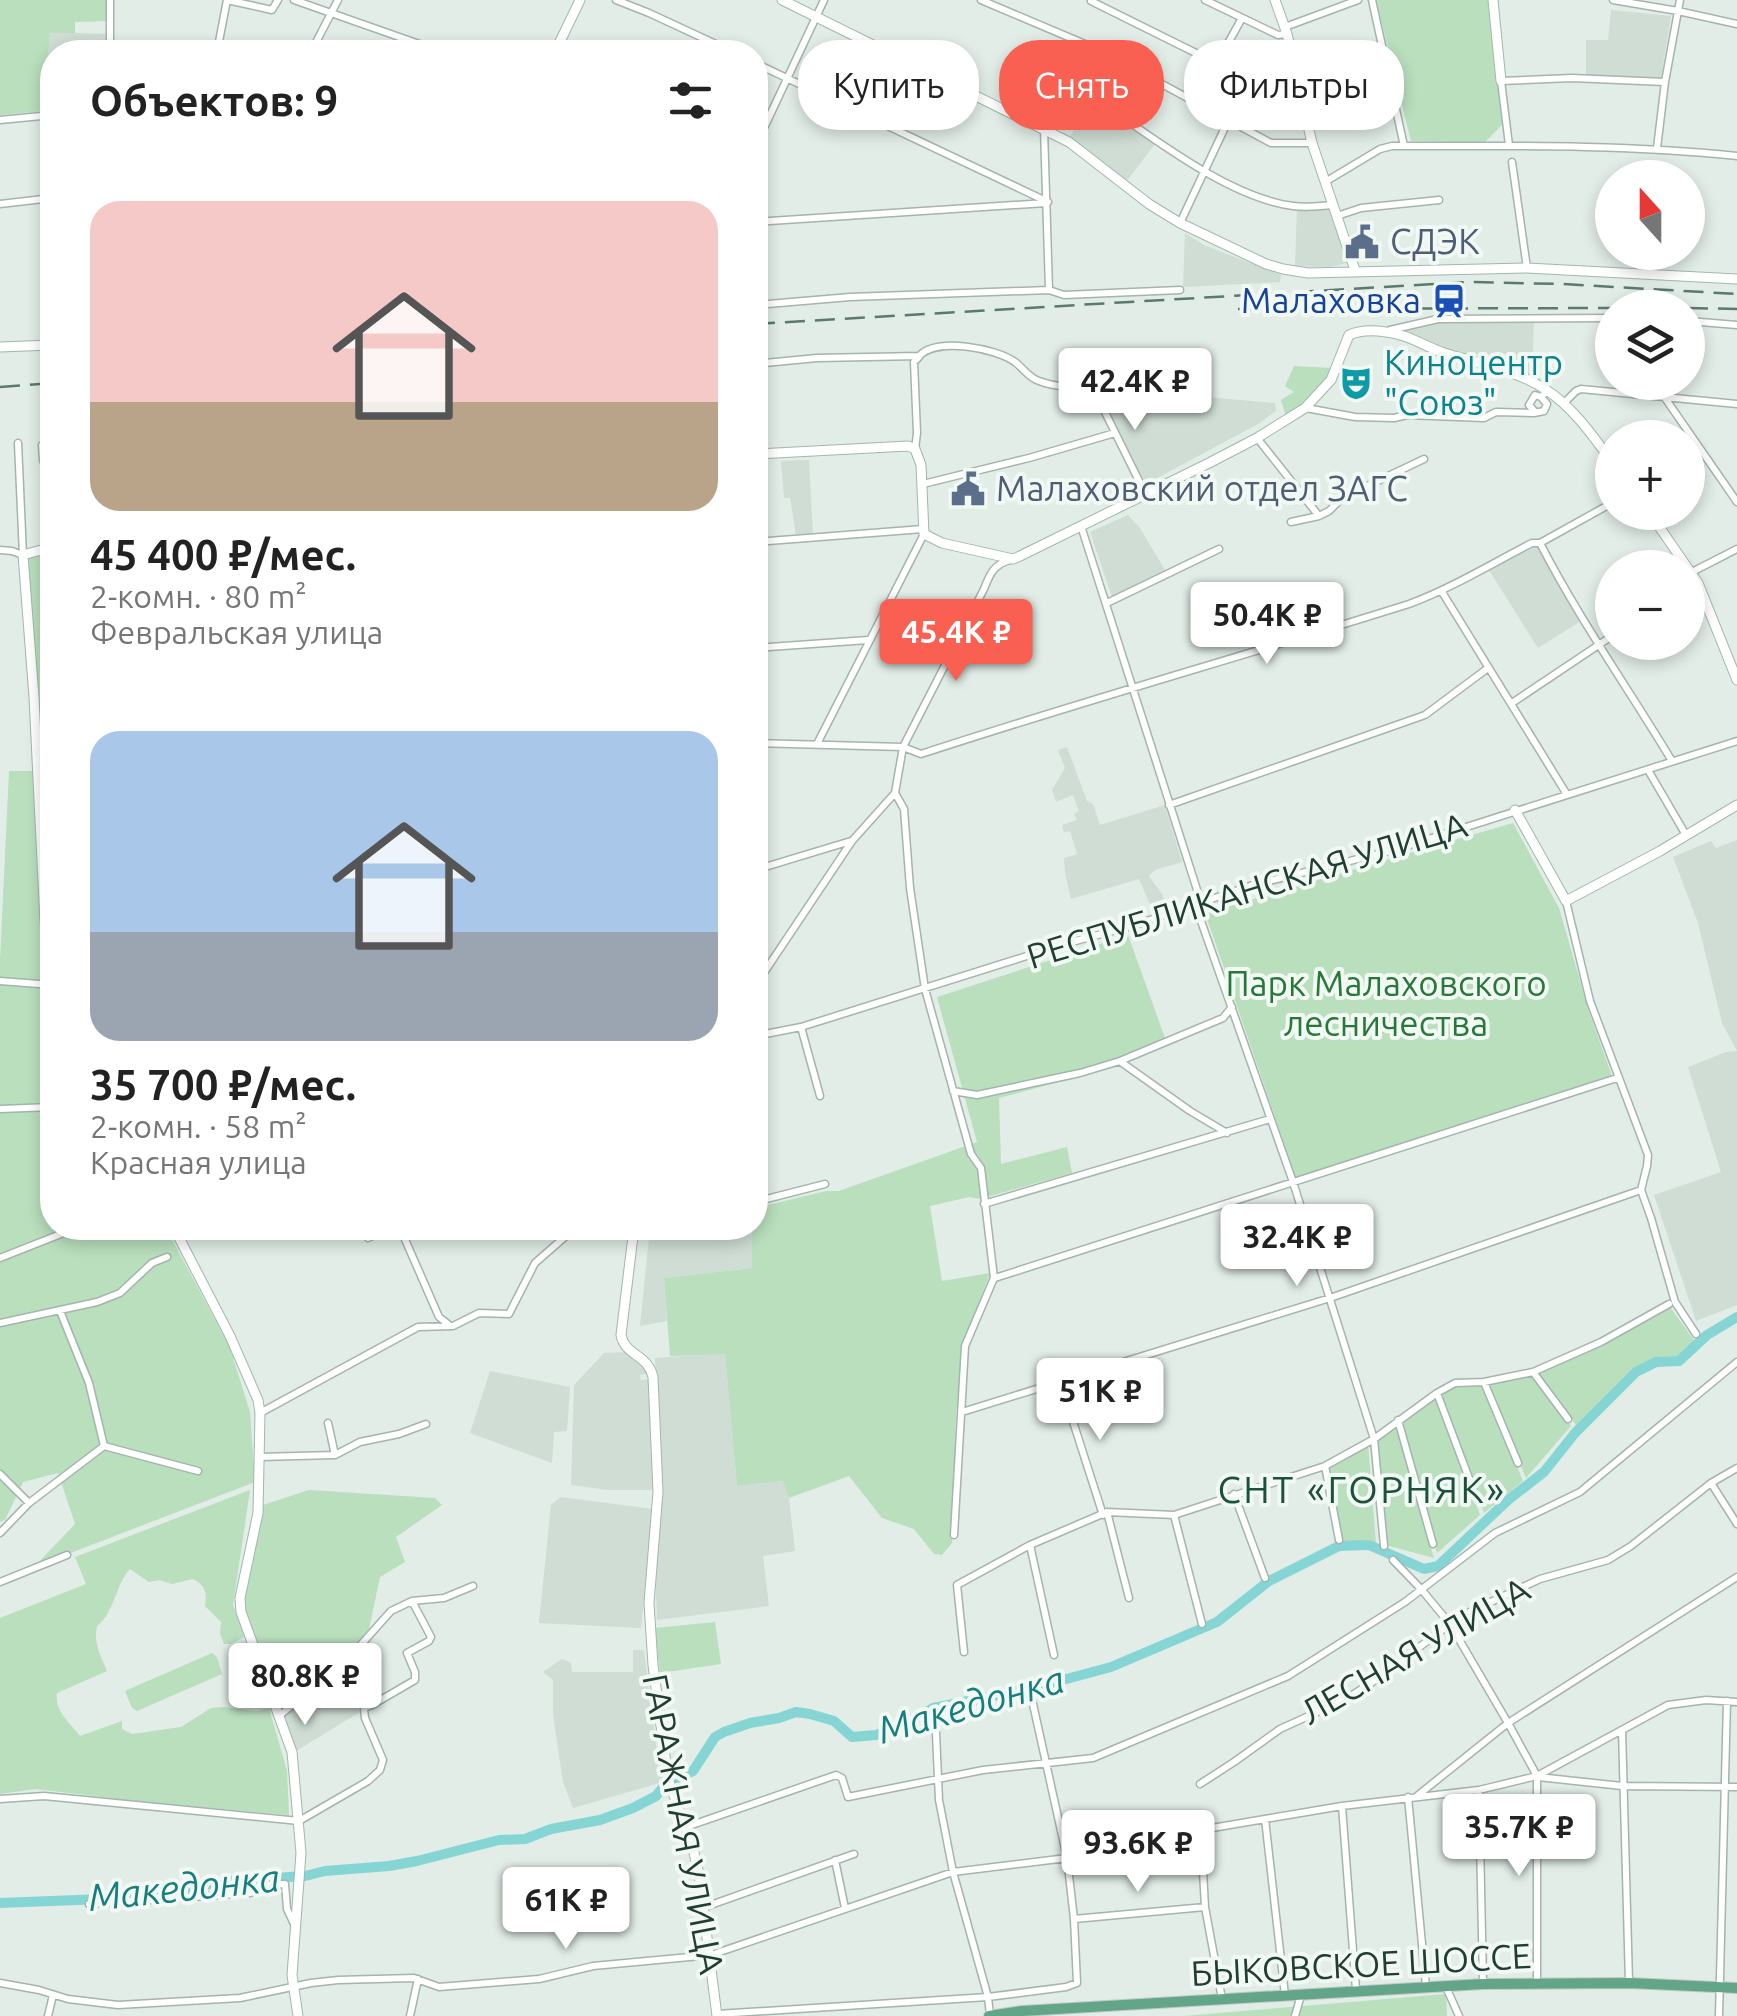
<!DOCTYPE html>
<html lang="ru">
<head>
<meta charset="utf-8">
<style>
	body { margin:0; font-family:Ubuntu,sans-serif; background:#f6f6f6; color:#222; height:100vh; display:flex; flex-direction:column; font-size:38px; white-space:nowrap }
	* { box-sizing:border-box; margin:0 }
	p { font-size:32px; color:#767676 }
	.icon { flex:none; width:55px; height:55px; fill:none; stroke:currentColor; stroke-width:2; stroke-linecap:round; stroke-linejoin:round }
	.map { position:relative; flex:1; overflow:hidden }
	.details { position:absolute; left:40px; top:40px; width:728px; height:1200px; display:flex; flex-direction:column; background:#fff; border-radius:40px; box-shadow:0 5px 15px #0003 }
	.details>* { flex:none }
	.banner { position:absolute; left:798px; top:40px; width:788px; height:90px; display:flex; gap:20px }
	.needle { width:65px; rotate:339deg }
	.fabs { position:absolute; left:1595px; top:160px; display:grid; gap:20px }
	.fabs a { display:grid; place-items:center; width:110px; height:110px; border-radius:50%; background:#fff; box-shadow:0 5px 15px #0003; font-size:50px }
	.price { position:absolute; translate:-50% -85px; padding:0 22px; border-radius:10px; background:#fff; color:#222; font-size:32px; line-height:65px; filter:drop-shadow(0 2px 5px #0008) }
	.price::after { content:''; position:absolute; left:50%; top:60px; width:30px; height:22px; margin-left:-15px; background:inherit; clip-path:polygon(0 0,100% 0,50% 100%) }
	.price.active { background:#fa6052; color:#fff }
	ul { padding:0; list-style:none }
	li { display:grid; align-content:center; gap:20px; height:530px; padding:0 50px }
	li span { display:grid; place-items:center; height:310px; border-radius:30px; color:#555 }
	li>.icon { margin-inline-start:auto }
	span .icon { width:180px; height:180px; fill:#fffc; stroke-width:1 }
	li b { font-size:42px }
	h2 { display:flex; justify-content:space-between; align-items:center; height:120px; padding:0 50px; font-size:42px }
	.pill { padding:0 35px; border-radius:40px; background:#fff; box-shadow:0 5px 15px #0003; font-size:35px; line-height:90px }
	.pill.active { background:#fa6052; color:#fff }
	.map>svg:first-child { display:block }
	.built { fill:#cfddd4 }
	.green { fill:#b9dfbd }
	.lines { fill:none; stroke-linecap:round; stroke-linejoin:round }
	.river { stroke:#86d5d5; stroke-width:10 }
	.street-casing { stroke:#a3b5ac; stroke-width:9 }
	.secondary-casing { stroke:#9fb9ac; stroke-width:11 }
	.primary-casing { stroke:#c1c9c6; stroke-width:12 }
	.street { stroke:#fff; stroke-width:6 }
	.secondary { stroke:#fff; stroke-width:9 }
	.primary { stroke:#63a589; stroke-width:10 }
	.rail { stroke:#5b7a6d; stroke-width:2.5; stroke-dasharray:20 10; stroke-linecap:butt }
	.labels { text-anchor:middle; stroke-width:8; stroke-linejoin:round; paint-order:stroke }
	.service-label { font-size:35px; fill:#4e5e75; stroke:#f2f9f4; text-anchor:start }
	.transit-label { font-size:35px; fill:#164399; stroke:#f2f9f4; text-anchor:end }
	.culture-label { font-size:35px; fill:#0d838f; stroke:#f2f9f4; text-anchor:start }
	.street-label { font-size:35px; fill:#203f32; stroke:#f2f9f4 }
	.park-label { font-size:35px; fill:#28783a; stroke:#f2f9f4 }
	.neighbourhood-label { font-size:38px; letter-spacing:2.5px; fill:#1b523c; stroke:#f2f9f4 }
	.water-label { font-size:38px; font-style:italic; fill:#177e7e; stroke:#f2f9f4 }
</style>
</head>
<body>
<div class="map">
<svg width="1737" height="2016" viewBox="0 0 1737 2016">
	<rect width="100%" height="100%" fill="#e1ede6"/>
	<path class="built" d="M1611,10L1671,16L1661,78L1586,77V40H1608Z
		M50,32L106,34V52H52V110L44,111Z
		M1093,101L1155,144L1126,182L1069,138Z
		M1330,207L1348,263L1330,267L1295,266L1297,208Z
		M1185,233L1204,245L1281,275L1280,282L1183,287Z
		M1438,320H1534L1532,379L1445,350L1395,329Z
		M1119,383L1182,395L1275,403L1276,411L1258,424L1146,484L1097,389Z
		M809,460L813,534L796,535L790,498H784L781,461Z
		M1128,515L1140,528L1165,570L1112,597L1090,532Z
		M1537,546L1581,621L1538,648L1489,570Z
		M1067,747L1087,801L1093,804L1100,825L1165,805L1182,862L1155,870L1149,876L1162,894L1168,910L1154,914L1139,879L1071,899L1065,873L1064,858L1077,854L1070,831L1064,832L1062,825L1077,820L1074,814L1079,811L1073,795L1056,802L1052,790L1065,768L1058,750Z
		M1737,840V1305L1696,1321L1654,1195L1721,1172L1688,1067L1726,1052L1737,1051L1722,1023L1698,923L1673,857L1711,841L1716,848Z
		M650,1228H752V1268L664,1278L667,1321L640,1326Z
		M630,1352L651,1373L640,1375L641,1380L651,1379L655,1470L652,1490H608L571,1485L574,1385L604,1353Z
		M725,1353L737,1486L784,1481L789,1498L795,1551L763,1556L769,1606L657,1620L655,1569L662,1489L655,1358Z
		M490,1371L570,1387L567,1431L554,1432L552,1463L470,1433Z
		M561,1497L653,1509L641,1628L539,1623L551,1505Z
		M633,1650H644L659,1768L663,1782L573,1808L563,1782L553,1715V1680L543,1672L562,1659L571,1663L572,1672H633Z
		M337,1672L360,1712L296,1751L284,1713Z"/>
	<path class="green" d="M0,0H107V21L75,22V33H50L44,111L0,115Z
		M1376,0H1489L1502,125L1484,143L1411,141Z
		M1294,366L1332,368C1322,390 1306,404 1286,417L1281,400L1294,392L1285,386Z
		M52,550V1228H166L230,1348L250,1412L255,1482L34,1567L75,1524L58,1473L23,1482L5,1520L0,1522V961L9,771H36L48,862L27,558Z
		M1513,823L1559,908L1589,1012L1612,1076L1296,1178L1205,913Z
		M1128,935L1165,1038L1082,1076L999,1098L1001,1164L1067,1147L1072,1173L980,1199L969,1197L930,1206L942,1281L990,1273L963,1346L956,1414L952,1543L942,1555L934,1554L914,1529L882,1518L849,1476L789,1498L783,1481L737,1486L725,1354L670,1356L664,1278L752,1268V1228H755V1219L760,1207L826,1191H839L977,1142L937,997Z
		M1670,1307L1696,1343L1679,1359L1655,1361L1634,1370L1576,1425L1536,1372Z
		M1532,1374L1571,1426L1526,1478L1486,1383Z
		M1483,1383L1523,1481L1484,1513L1439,1393L1455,1385Z
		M1436,1395L1480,1515L1437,1553L1399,1422Z
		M1395,1424L1434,1558L1382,1544L1372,1442Z
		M1368,1444L1376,1544H1339L1323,1468Z
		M250,1490L233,1605L244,1637L231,1644H224L220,1634L221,1622L205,1606C207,1592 206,1586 193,1579L172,1584L160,1580L149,1582L130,1569C115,1585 115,1612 97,1626C93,1643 101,1656 107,1671L57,1693C54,1710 70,1723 80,1736L122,1721V1729L132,1734L181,1727L211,1708L223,1707L257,1711L269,1708L287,1771L289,1815L143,1802L36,1789L0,1794V1618L86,1584L75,1557Z
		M309,1490L435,1498L442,1505L396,1537L405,1562L380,1577L369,1629L340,1663L282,1704L245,1614L243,1600L263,1505Z
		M715,1622L721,1664L660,1673L655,1628Z
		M212,1653L217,1657L222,1674L137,1711L132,1708L125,1691Z
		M1446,1994L1447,2016H1184Z"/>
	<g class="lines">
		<path class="river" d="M0,1903L103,1899L240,1880L305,1876L325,1871L389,1866L417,1861L499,1840L525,1839L551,1829L600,1820L633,1808L656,1796L665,1785L693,1771L715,1737L724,1732L750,1723L779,1718L796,1712L810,1714L834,1721L852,1737L876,1735L899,1727L933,1708L1033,1688L1111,1667L1217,1622L1269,1581L1339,1546L1369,1545L1424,1569L1438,1566L1508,1500L1544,1472L1575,1433L1636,1372L1656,1362L1679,1361L1707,1335L1737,1317"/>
		<g class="street-casing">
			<path id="street" d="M110,0V52
				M227,0L272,10L278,0
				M294,0L442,52
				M616,0L649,13L733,52
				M981,0L1099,50L1271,143H1312
				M1205,0L1278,35L1287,34
				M1372,0L1404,146
				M1613,0L1678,11L1737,24
				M1091,1L1218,64
				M1285,27L1358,0
				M217,52L227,0
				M311,52L338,0
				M755,63L1048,202
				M1099,101C1152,137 1229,198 1293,206C1307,208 1319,206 1333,205
				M1195,103L1242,18
				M0,120L52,115
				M1044,129L1049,290
				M1509,145L1501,81L1572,78L1665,82
				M755,147L824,0
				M1657,148L1665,82L1680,0
				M1512,162L1527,268
				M1325,182L1380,149L1392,146C1507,146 1622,144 1737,156
				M0,204L52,198
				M1337,216L1361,208L1439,200
				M755,222L1046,203
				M1180,223L1228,121
				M755,305L850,297L1049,290L1064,295L1180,290
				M1688,321L1737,325
				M1390,330L1438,319L1612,318
				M755,364L817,358L919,356C937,337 995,348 1015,362C1023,368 1029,378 1039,381C1055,387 1076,388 1093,388L1146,495
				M1665,398L1737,502
				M1563,404L1576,391L1581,389L1737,404
				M1306,408L1355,417L1394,418L1407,415L1484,418L1496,412L1534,413L1544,411L1547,404L1541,397L1547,391
				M1535,412L1529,405L1535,395L1541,397
				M52,436L42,445L43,460L52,483
				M1257,438L1319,516
				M915,449L917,433L914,362L919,357
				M923,484L1029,458L1115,433
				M1291,522L1319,516L1329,511L1342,498L1424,459
				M1081,526L1199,896L1195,904L1293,1182L1374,1439L1384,1546
				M755,542L923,529
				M1540,543C1579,619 1628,688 1672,761
				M0,550L12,551L23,555L18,443
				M1692,572L1737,549
				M1442,592L1566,793
				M1107,603L1219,549
				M755,648L868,640
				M1512,703L1612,636
				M755,743L903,747L921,754C1083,701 1247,655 1409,604C1452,588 1491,564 1532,543H1540L1612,503
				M817,744L924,534
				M1648,770L1686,835
				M1169,805L1425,715L1488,668
				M755,870L851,841
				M1566,901L1590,1001L1648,1155L1647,1166L1641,1190L1651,1218L1675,1302L1696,1334
				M0,981L52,985
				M755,986L852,841L895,793
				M801,1027L820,1096
				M755,1036L801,1027L1068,943L1135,925L1253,885L1394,850L1737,741
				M1121,1062L1190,1111L1227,1133
				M953,1091L977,1095L1080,1073L1120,1061L1223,1018L1232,1007
				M0,1109L52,1107
				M755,1202L825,1184
				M984,1204L1270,1119
				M400,1228L439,1317L448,1324
				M368,1238L390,1228
				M0,1258L76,1228
				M995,1278L1617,1078
				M60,1311L89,1383L104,1446
				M0,1323L97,1302L120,1293L152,1263L167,1257
				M1533,1372L1568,1419
				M1060,1381L1103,1515
				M1484,1382L1518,1463
				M1437,1393L1476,1497
				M962,1412L1330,1298L1641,1190
				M260,1413L418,1327L453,1326L479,1313L509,1314L535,1263L567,1235L569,1228
				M1398,1420L1433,1544
				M328,1423L335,1455
				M104,1446L198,1471
				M259,1457L335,1455L360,1442L399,1434L426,1424
				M1325,1466L1339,1540
				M0,1474L29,1503
				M1711,1483L1737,1524
				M1234,1494L1265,1578
				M1107,1512L1129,1598
				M1174,1515L1202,1624
				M0,1533L29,1503L104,1446
				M954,1535L965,1346L994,1278L981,1168L971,1154L925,989L910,888L904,809L895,793L903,747L984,589C990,574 993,565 1010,560
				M1030,1545L1054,1655
				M1393,1560L1421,1589L1450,1624L1508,1723L1537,1776V1982
				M0,1582L67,1555
				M964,1652L957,1585L1030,1545L1107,1512L1174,1515L1325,1466L1374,1439L1437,1393L1455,1383L1484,1382L1533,1372L1601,1342L1669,1304
				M364,1708L372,1705L415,1680V1672L407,1653L429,1641L431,1637L412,1601
				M280,1715L341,1667L391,1611L412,1601L444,1598L473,1586
				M1622,1730L1629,1982
				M936,1733L939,1800L953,1872L988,1997L990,2015
				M1538,1777L1622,1786L1737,1787
				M1200,1784L1234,1762L1280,1729L1346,1699L1371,1683L1461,1616L1540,1579L1608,1560L1631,1546L1711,1483L1737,1468
				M1479,1790L1483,1984
				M1417,1796L1508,1723L1737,1577
				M1408,1797L1426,1986
				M0,1799L44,1796L299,1821L368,1781L380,1770L383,1760L365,1718L364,1708L341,1667
				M1342,1806L1356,1990
				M1265,1819L1285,1995
				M686,1827L836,1775L842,1778L848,1797L983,1770L1093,1758L1288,1676L1405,1602L1495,1533L1580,1492L1737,1362
				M1184,1833L1193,1837L1200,1844L1202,1854L1205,1907L1222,1999
				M835,1860L845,1908
				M89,1904L249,1893L262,1890L267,1885L285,1884L287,1909L295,1926
				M705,1907L854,1854
				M1074,1919L1205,1907
				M0,1983L39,1990L68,1999L118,2005L240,1998L311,1983L338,1980L414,1978L439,1987L539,1979L593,1966L711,1955L953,1872L1067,1858L1183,1833L1265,1819L1342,1806L1479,1790L1537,1776L1668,1705L1706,1700L1737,1702
				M1446,1987L1459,2016
				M717,2014L988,1997L1066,1987L1077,1983L1074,1919L1067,1858L1029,1686
				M48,2016L53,1995
				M410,2016L418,1979
				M1295,2016L1301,1995
				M1719,2016L1727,1701"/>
		</g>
		<g class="secondary-casing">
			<path id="secondary" d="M782,0L1069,142L1149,204L1180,223L1266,264L1283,269L1308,273L1527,268L1737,279
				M1275,0L1287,34L1312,143L1355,270
				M1493,0L1501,81
				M555,52L580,0
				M0,347L52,345
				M755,454L908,446L915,449L921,465L924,534L942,543L1013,559L1018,557L1209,463L1257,438L1305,408L1331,380L1349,335C1360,330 1373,330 1386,332C1407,334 1424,346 1444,353C1477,363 1516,370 1545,389C1573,407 1593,436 1612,462
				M1649,512L1698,583L1737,680
				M52,547L23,555L34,697L45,921L52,975
				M1515,810L1566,901L1660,851L1737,805
				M174,1228L230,1336L258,1400L260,1413L258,1513L240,1598L241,1612L292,1752L301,1853L292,1975L298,2016
				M634,1228L621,1335C625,1356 648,1354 653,1377L658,1492L649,1603L653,1665L668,1779L693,1848L699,1875L717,2016"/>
		</g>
		<g class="primary-casing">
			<path id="primary" d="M989,2016L1022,2011L1483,1984L1629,1983L1737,1988"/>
		</g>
		<use href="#street" class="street"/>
		<use href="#secondary" class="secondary"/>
		<use href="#primary" class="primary"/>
		<path class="rail" d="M1688,308L1737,309
			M1238,309L1612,308
			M755,324L1469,282L1563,284L1737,294
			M0,387L52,383"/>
	</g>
	<defs>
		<g id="civic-bare" transform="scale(2.7)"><path d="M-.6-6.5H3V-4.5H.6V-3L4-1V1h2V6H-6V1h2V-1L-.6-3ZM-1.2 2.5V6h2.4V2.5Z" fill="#5c6f8a" stroke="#f2f9f4" stroke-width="2.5" paint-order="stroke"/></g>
		<g id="station-bare" transform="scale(2.7)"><path d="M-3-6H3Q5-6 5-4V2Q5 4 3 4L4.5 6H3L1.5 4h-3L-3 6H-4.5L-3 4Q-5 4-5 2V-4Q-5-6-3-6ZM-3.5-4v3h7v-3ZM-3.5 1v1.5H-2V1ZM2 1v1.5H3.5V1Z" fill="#1a4fb4" stroke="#f2f9f4" stroke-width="2.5" paint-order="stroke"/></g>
		<g id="theatre-bare" transform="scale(2.7)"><path d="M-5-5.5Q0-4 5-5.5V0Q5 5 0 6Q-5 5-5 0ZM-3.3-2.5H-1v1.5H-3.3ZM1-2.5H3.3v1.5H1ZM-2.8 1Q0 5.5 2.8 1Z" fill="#0f9aa8" stroke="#f2f9f4" stroke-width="2.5" paint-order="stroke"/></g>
	</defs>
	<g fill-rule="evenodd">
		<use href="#civic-bare" x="1362" y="242"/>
		<use href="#station-bare" x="1449" y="301"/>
		<use href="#theatre-bare" x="1356" y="383"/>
		<use href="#civic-bare" x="968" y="489"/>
	</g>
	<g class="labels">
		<g class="service-label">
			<text x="1390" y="254">СДЭК</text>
			<text x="996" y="501">Малаховский отдел ЗАГС</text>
		</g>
		<g class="transit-label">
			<text x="1421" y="313">Малаховка</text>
		</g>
		<g class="culture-label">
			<text x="1384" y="375">Киноцентр<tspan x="1384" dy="40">"Союз"</tspan></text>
		</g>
		<g class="street-label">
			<text transform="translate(1247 891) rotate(-17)" y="12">РЕСПУБЛИКАНСКАЯ УЛИЦА</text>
			<text transform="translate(1415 1651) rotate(-30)" y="12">ЛЕСНАЯ УЛИЦА</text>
			<text transform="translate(683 1824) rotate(79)" y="12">ГАРАЖНАЯ УЛИЦА</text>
			<text transform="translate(1361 1965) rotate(-3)" y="12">БЫКОВСКОЕ ШОССЕ</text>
		</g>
		<g class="park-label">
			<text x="1386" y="996">Парк Малаховского<tspan x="1386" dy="40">лесничества</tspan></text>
		</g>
		<g class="neighbourhood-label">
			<text x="1362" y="1503">СНТ «ГОРНЯК»</text>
		</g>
		<g class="water-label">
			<text transform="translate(971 1705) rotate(-16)" y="13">Македонка</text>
			<text transform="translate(184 1888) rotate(-6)" y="13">Македонка</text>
		</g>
	</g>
</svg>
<div class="fabs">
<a><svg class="needle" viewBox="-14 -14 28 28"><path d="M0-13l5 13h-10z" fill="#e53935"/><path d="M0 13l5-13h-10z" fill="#767676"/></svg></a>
<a><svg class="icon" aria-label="layers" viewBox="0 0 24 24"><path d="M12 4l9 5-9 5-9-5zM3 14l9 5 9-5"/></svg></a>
<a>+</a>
<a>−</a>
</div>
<b class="price" style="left:1135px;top:433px">42.4K ₽</b>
<b class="price" style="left:1267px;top:667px">50.4K ₽</b>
<b class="price active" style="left:956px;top:684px">45.4K ₽</b>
<b class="price" style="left:1297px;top:1289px">32.4K ₽</b>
<b class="price" style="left:1100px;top:1443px">51K ₽</b>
<b class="price" style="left:305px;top:1728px">80.8K ₽</b>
<b class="price" style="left:1519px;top:1879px">35.7K ₽</b>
<b class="price" style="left:1138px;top:1895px">93.6K ₽</b>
<b class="price" style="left:566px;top:1952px">61K ₽</b>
<div class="banner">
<a class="pill">Купить</a>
<a class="pill active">Снять</a>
<a class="pill">Фильтры</a>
</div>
<section class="details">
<h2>Объектов: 9<svg class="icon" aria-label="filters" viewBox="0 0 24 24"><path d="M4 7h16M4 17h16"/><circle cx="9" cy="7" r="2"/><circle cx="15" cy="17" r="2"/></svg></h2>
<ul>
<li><span style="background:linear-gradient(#f6c9c9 65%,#b9a48a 0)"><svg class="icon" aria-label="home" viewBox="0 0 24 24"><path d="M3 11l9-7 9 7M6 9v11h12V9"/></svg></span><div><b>45 400 ₽/мес.</b><p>2-комн. · 80 m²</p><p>Февральская улица</p></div></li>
<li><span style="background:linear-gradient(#a9c7e8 65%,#9aa5b1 0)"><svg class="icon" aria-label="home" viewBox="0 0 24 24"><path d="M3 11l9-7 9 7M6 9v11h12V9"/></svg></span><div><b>35 700 ₽/мес.</b><p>2-комн. · 58 m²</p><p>Красная улица</p></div></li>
</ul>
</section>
</div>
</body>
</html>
